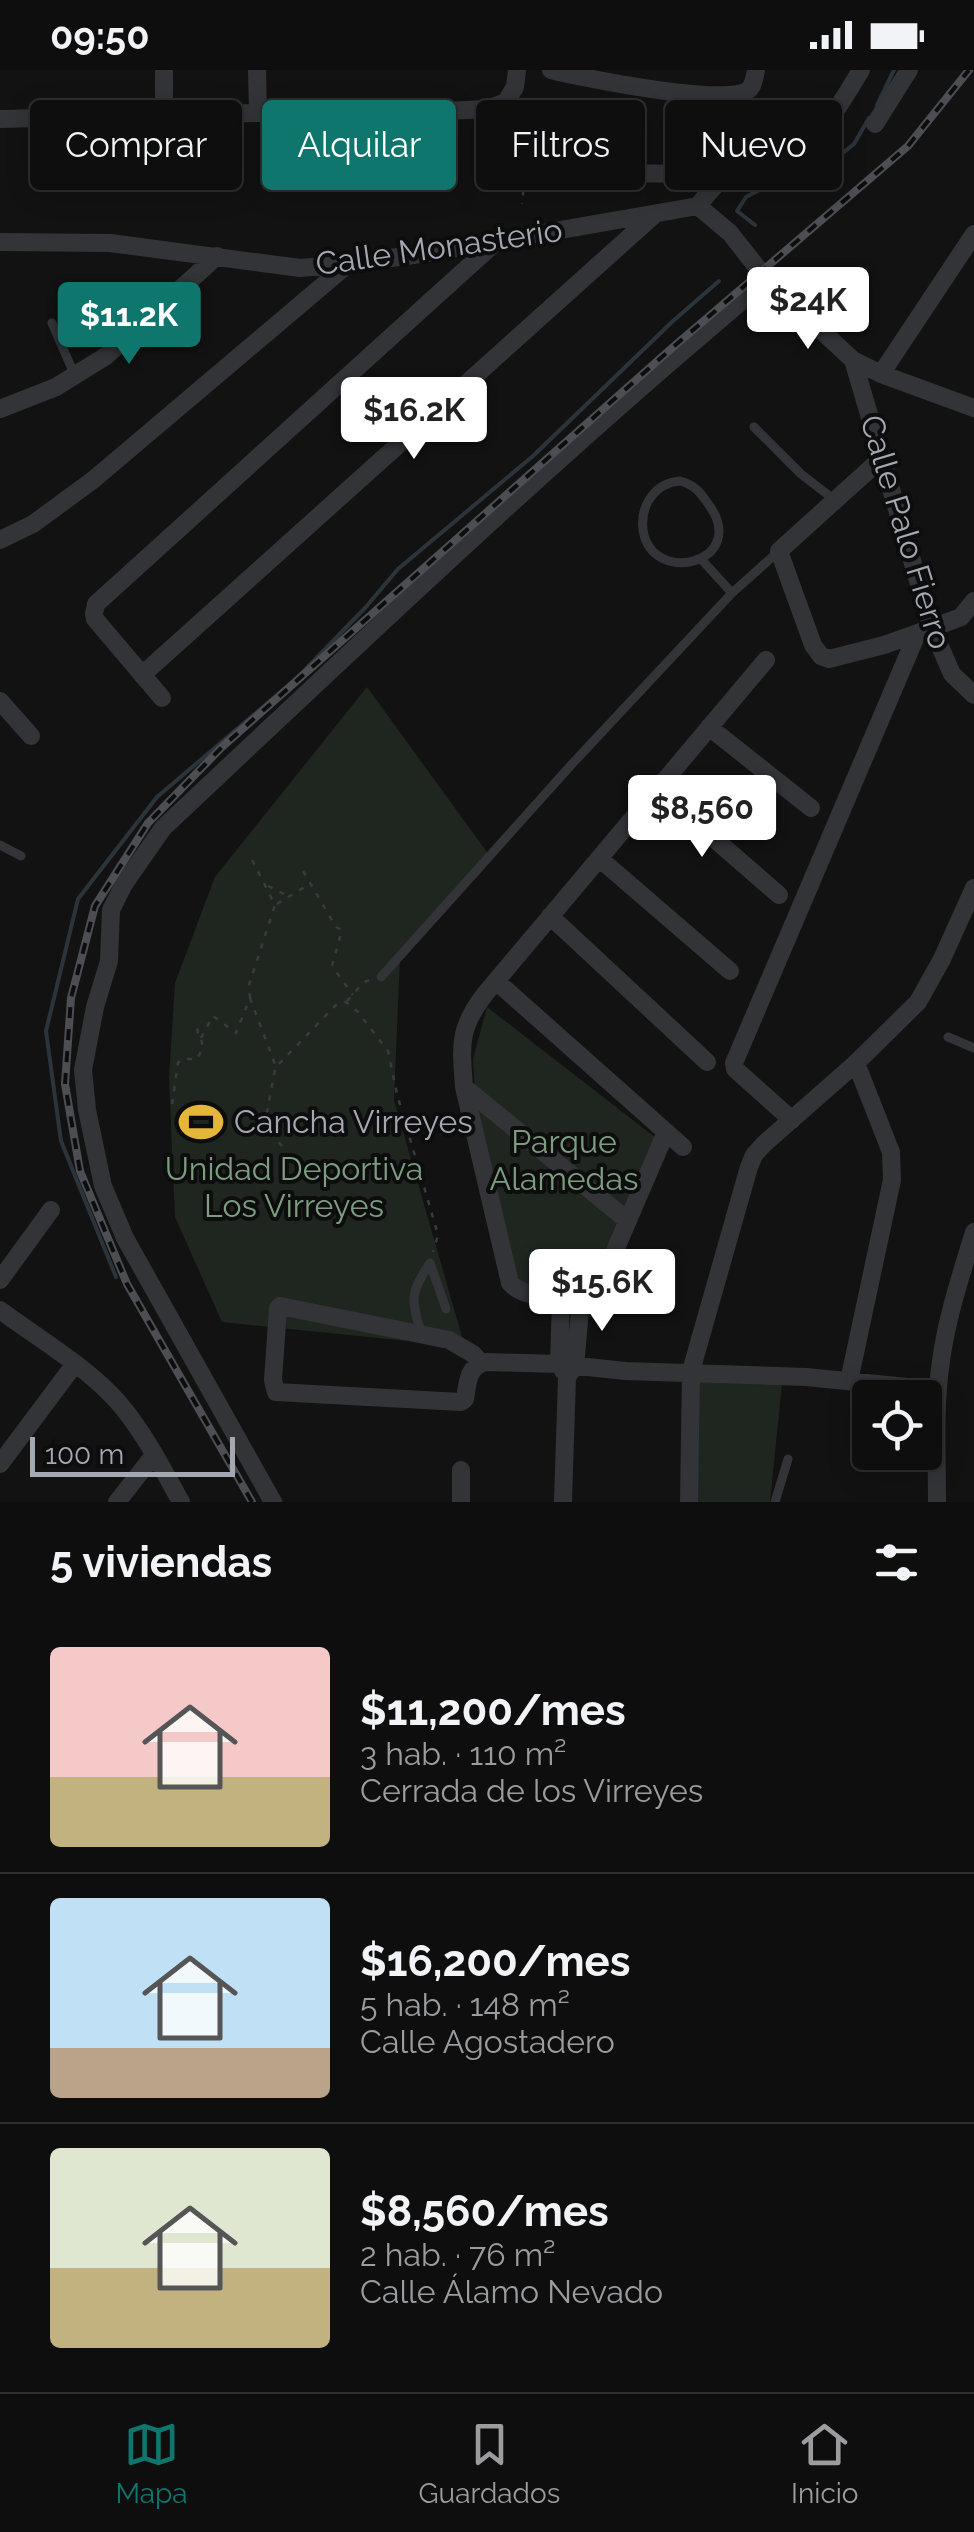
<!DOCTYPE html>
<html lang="es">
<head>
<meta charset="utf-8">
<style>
	body { margin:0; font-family:Raleway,sans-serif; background:#171717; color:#f1f3f6; height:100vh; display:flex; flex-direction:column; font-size:38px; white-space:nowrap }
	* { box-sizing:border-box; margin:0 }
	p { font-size:32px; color:#9b9c9e }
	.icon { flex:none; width:55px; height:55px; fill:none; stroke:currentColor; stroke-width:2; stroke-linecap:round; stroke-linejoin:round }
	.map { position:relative; height:1432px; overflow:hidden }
	.details { display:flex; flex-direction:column; background:#0e0e0e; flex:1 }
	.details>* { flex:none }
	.guide { position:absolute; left:30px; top:30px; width:915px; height:90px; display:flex; gap:20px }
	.fabs { position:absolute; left:852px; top:1310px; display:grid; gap:20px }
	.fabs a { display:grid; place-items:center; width:90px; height:90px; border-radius:10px; background:#0e0e0e; box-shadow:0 5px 25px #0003,0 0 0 2px #2e2e2e; font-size:50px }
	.scale { position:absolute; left:30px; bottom:25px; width:205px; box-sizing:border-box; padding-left:10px; border:5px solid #a4a8b3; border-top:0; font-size:28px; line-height:35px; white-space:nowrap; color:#a4a8b3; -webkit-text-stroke:8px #0d0d0e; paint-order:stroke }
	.price { position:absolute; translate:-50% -85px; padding:0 22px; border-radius:10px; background:#fff; color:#222; font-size:32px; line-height:65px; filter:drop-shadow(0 2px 5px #0008) }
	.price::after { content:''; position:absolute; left:50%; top:60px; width:30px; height:22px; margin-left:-15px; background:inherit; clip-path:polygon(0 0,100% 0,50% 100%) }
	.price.on { background:#0f766e; color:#fff }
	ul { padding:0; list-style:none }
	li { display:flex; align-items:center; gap:30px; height:250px; padding:0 50px }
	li+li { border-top:2px solid #2e2e2e }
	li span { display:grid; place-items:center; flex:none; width:280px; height:200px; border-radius:10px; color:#555 }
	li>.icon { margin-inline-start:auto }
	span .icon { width:120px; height:120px; fill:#fffc; stroke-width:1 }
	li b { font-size:42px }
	h2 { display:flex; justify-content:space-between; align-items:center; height:120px; padding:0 50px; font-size:42px }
	.tag { padding:0 35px; border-radius:10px; background:#0e0e0e; box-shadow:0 5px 25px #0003,0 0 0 2px #2e2e2e; font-size:35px; line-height:90px }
	.tag.on { background:#0f766e; color:#fff }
	.status { display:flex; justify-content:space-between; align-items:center; height:70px; padding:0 50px; background:#0e0e0e; direction:ltr }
	.status svg { height:28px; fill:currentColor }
	.tab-bar { display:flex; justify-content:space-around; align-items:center; height:140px; border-top:2px solid #2e2e2e; background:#0e0e0e; font-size:28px; color:#9b9c9e }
	.tab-bar a { display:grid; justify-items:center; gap:5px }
	.tab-bar .on { color:#0f766e }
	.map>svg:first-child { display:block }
	.green { fill:#1f2620 }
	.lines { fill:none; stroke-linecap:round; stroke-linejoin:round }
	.stream { stroke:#2c343b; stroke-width:4 }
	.path { stroke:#393b3f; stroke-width:2.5; stroke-dasharray:5 8; stroke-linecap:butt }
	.lane { stroke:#333438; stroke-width:9 }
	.street { stroke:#333438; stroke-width:18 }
	.rail-casing { stroke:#4c4e53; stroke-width:8 }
	.rail { stroke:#0d0d0e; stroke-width:4; stroke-dasharray:11; stroke-linecap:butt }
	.labels { text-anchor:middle; stroke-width:8; stroke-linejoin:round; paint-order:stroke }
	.street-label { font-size:32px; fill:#a4a8b3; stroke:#0d0d0e }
	.poi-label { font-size:32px; fill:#a4a8b3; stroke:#0d0d0e; text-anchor:start }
	.park-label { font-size:32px; fill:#7d9d81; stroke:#0d0d0e }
</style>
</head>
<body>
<div class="status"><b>09:50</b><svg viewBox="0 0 49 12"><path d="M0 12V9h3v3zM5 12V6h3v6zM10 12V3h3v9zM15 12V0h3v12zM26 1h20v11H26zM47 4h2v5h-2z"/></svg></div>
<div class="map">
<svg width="974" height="1432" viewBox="0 0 974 1432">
	<rect width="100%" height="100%" fill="#121213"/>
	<path class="green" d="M367,617L492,789L400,887L394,1030L465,1277L222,1252L175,1147L173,1102H169L172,1079L169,1008L175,913L215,807Z
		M487,937L656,1068L590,1220L517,1214L476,1041L473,989Z
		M697,1309L782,1314L770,1432H698Z"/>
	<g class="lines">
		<path class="stream" d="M877,35L894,0
			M755,155L737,141L746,127L788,105L834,90L854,74L869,48
			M116,1207L61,1071L46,961L78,829L157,727L297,608L365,538L398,499L533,386L673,251L719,211"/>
		<path class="path" d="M519,43L526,94L522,134
			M303,801L336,857L342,860L332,896L353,925
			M268,816L288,826
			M277,834L308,815
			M250,928L276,997L337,934L346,932L358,942L388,981L397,1024L438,1165L433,1182
			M347,931L364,912L370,910
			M201,968L213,946L236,963L250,928L249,915L275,835L250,786
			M275,1000L265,1052L267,1058L282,1076
			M172,1034L178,993L182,989H197L203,978L201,968L198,966L197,953"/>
		<path class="lane" d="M76,95L78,47
			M52,253L75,306
			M754,357L801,404L836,431
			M680,411C695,415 700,422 709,435C750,492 652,518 643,460C640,435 655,413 680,411Z
			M701,489L732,523
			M0,775L21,786
			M381,907L572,694L732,523L779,481
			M948,967L974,978
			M430,1193L446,1239
			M421,1262C410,1228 411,1222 430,1193
			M775,1432L788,1389"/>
		<path class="street" d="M164,0V45
			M257,0L258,43
			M551,0C582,8 723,36 747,21C754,17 754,8 756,0
			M0,49L258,43H401L488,39L506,32L515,17L517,0
			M875,54L909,0
			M589,103L729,104
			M698,136L730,163L767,210L853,290L881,304L974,338
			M698,136C707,124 718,110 731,103C753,93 778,93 798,80C826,61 844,28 861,0
			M0,172L110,173L300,198L347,194L428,183L698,136
			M853,290L932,558L952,604L974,625
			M881,304L974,164
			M0,339L56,317L106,286L217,186
			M882,388L779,481L813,575L821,586L829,589L884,575L932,558L961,547L974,531
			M0,470L33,454L93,410L347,195
			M142,605L654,145
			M162,628L95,549L94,544L96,534L498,170
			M0,631L31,666
			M709,657L811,738
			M657,719L779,825
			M600,789L730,901
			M550,846L707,992
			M496,911L683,1077
			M464,1017L628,1151
			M792,1050L735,999L734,993L917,564
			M0,1210L51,1140
			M595,1227L666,1062
			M633,1227C602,1225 531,1237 510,1213L464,1017C461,975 458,959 485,924L766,590
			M561,1228L559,1294L564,1302
			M0,1240C39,1269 86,1296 118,1332C144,1362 162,1398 181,1432
			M481,1293L473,1284L449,1270L280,1236L278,1238L273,1310L276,1322L461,1332L465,1329C468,1312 467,1297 486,1292L559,1294L625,1301L806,1307L938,1320
			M849,1311L892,1110L891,1082L856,993
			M0,1394L74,1295
			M117,1432L154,1385
			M273,1432L125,1168L103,1116L87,1040L83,1000L95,937L109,891L111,840L124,814L163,758C361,572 558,384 767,210
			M461,1432V1400
			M563,1432L567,1307L575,1296L581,1229
			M689,1432L691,1301L749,1097L754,1085L764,1074L856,993L918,932L942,889L974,818
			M937,1432C937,1385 934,1337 941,1291C947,1247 961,1205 974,1162"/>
		<g class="rail-casing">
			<path id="rail" d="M252,1432L127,1214L80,1101L65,1014L71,928L95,836L148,753L222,677L672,278L908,76L969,0"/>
		</g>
		<use href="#rail" class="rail"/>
	</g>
	<defs>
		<g id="stadium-bare" transform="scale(3.45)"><path d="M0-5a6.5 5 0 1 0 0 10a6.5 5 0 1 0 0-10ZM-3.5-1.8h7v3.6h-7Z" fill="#e4b639" stroke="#0d0d0e" stroke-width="2.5" paint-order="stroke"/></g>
	</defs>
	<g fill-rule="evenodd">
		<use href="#stadium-bare" x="201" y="1052"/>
	</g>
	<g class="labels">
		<g class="street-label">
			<text transform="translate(439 177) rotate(-8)" y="11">Calle Monasterio</text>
			<text transform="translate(906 462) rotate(73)" y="11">Calle Palo Fierro</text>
		</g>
		<g class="poi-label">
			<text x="234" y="1063">Cancha Virreyes</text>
		</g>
		<g class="park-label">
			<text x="564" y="1083">Parque<tspan x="564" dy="37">Alamedas</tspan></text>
			<text x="294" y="1110">Unidad Deportiva<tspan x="294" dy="37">Los Virreyes</tspan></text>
		</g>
	</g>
</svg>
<div class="fabs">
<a><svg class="icon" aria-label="locate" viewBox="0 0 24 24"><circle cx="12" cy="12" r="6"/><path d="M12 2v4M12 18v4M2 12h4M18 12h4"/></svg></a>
</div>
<div class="scale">100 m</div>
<b class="price" style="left:808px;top:282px">$24K</b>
<b class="price on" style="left:129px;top:297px">$11.2K</b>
<b class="price" style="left:414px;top:392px">$16.2K</b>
<b class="price" style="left:702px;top:790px">$8,560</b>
<b class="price" style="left:602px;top:1264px">$15.6K</b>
<div class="guide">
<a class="tag">Comprar</a>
<a class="tag on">Alquilar</a>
<a class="tag">Filtros</a>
<a class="tag">Nuevo</a>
</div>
</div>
<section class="details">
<h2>5 viviendas<svg class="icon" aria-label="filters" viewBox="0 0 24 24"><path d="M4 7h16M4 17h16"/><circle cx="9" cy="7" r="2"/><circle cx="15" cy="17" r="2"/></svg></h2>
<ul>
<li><span style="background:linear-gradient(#f6c9c9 65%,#c2b280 0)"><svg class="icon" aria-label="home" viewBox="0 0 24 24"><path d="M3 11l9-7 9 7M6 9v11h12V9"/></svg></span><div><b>$11,200/mes</b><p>3 hab. · 110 m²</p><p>Cerrada de los Virreyes</p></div></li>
<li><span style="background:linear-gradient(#bfe0f5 75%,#b9a48a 0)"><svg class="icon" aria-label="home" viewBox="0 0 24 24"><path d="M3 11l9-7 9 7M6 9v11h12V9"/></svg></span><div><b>$16,200/mes</b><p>5 hab. · 148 m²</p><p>Calle Agostadero</p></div></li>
<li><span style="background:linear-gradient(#dfe7d0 60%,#c2b280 0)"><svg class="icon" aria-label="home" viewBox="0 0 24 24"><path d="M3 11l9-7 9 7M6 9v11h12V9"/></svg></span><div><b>$8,560/mes</b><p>2 hab. · 76 m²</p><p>Calle Álamo Nevado</p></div></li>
</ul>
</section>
<nav class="tab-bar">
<a class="on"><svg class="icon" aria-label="map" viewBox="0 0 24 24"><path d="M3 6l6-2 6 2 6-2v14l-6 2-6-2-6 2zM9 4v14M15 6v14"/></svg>Mapa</a>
<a><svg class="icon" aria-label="saved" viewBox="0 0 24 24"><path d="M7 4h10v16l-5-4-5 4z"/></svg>Guardados</a>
<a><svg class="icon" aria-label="home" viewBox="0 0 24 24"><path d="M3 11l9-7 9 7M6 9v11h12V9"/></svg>Inicio</a>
</nav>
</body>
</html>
